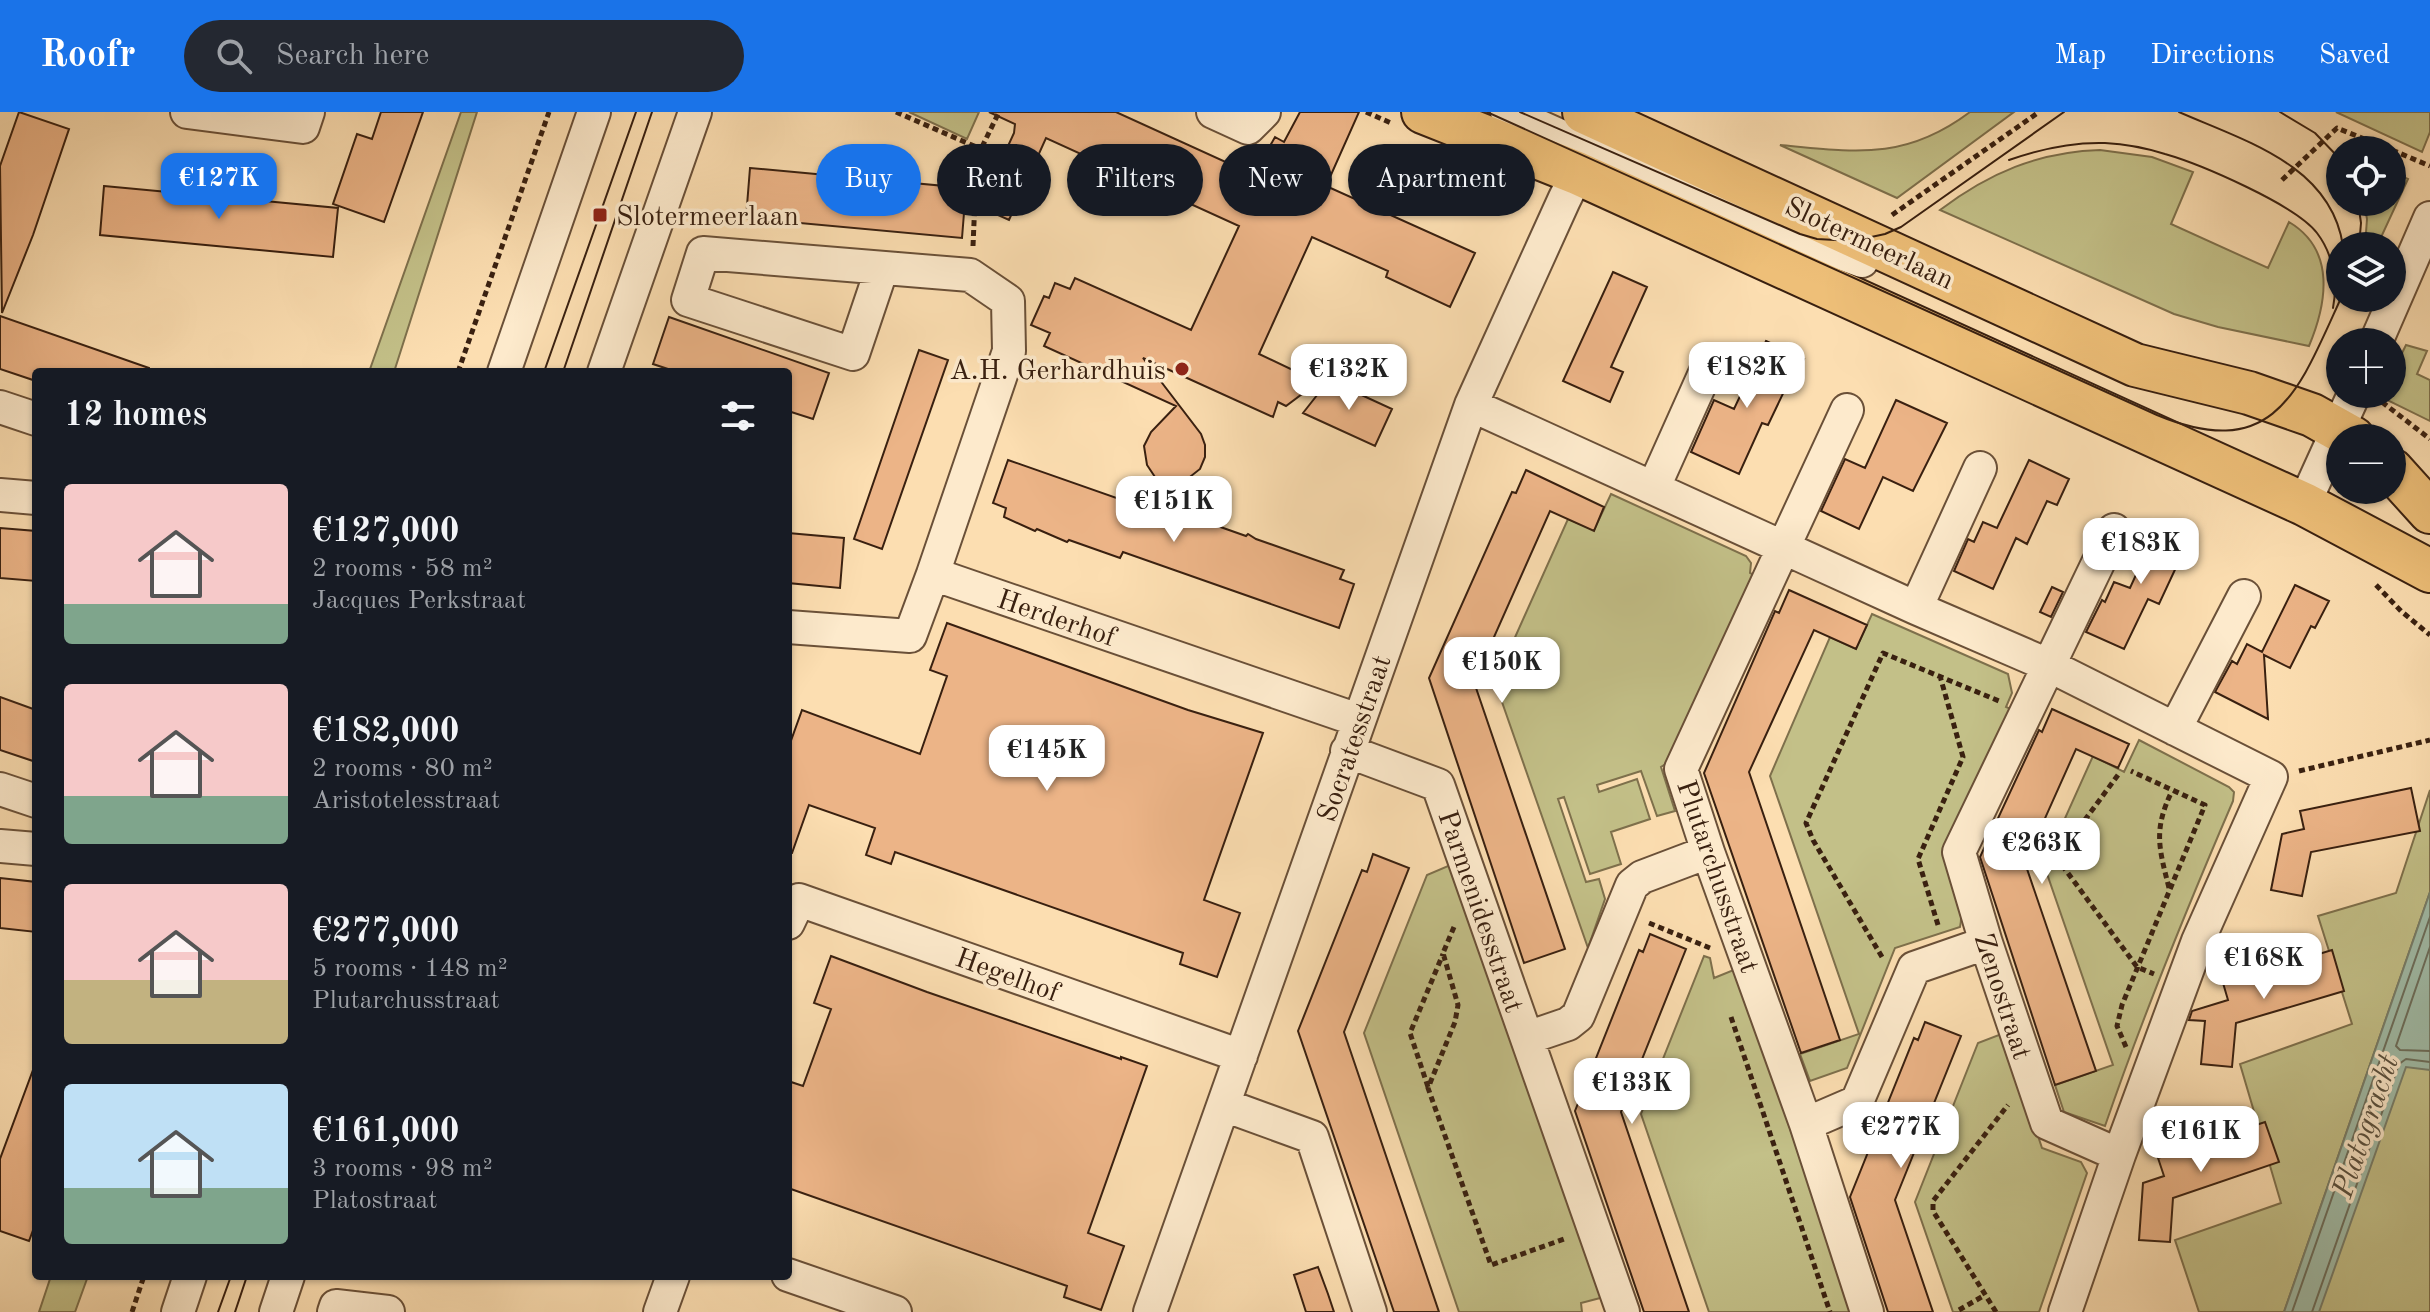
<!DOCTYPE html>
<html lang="en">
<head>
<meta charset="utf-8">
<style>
	body { margin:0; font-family:"Old Standard TT",serif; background:#242831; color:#f1f3f6; height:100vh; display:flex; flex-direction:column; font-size:30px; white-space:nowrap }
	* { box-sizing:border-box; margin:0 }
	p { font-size:26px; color:#9ea1a6 }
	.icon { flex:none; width:44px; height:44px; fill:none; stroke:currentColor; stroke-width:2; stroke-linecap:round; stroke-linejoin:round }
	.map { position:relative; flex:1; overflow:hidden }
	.drawer { position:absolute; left:32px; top:256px; width:760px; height:912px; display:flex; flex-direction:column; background:#171b24; border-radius:8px; box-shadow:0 2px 6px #0004 }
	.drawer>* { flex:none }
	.hud { position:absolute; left:816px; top:32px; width:760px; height:72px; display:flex; gap:16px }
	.controls { position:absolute; left:2326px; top:24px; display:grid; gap:16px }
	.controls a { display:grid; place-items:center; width:80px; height:80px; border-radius:50%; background:#171b24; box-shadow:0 2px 6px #0004; font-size:40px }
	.price { position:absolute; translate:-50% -68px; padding:0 18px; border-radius:16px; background:#fff; color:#222; font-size:26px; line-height:52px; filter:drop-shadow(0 2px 4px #0008) }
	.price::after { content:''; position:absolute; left:50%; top:48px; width:24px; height:18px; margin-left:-12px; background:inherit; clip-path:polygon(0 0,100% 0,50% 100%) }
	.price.active { background:#1a73e8; color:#fff }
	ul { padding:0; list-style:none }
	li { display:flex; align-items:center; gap:24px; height:200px; padding:0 32px }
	li span { display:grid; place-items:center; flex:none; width:224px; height:160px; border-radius:8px; color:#555 }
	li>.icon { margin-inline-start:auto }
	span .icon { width:96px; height:96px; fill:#fffc; stroke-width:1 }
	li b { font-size:34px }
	h2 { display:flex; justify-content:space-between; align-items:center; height:96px; padding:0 32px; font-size:34px }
	.tag { padding:0 28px; border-radius:36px; background:#171b24; box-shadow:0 2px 6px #0004; font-size:28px; line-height:72px }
	.tag.active { background:#1a73e8; color:#fff }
	header { display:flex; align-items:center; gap:48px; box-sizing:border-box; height:112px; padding:0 40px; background:#1a73e8; color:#fff }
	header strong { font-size:38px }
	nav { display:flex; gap:44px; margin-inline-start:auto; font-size:28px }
	.search { width:560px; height:72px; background:#242831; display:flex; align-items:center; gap:20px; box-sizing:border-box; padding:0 28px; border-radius:44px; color:#9ea1a6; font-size:30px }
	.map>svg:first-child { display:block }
	.green { fill:#c3c088; stroke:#7e704c; stroke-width:2 }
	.water { fill:#a0bca8; stroke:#777e6b; stroke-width:2 }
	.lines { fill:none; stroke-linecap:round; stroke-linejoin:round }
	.shore { stroke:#6c6e5c; stroke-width:2 }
	.building { fill:#ecb487; stroke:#392010; stroke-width:2 }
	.minor-casing { stroke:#6a5038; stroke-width:36 }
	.major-casing { stroke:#392010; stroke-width:46 }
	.path { stroke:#392010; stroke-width:5; stroke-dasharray:6 4; stroke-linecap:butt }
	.minor { stroke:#fdeacc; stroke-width:32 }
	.major { stroke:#eebf78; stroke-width:42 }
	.tram { stroke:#392010; stroke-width:2 }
	.poi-dot { fill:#8f2418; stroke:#fdeacc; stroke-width:3 }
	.labels { text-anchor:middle; stroke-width:7; stroke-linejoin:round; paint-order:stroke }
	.poi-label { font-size:28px; fill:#392010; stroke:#fdeacc; text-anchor:start }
	.street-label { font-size:28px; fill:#392010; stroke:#fdeacc }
	.water-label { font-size:30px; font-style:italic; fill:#584f3e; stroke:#fdeacc }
</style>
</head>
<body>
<header>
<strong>Roofr</strong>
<div class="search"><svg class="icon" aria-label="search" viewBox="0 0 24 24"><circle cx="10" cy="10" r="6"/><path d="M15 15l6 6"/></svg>Search here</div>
<nav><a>Map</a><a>Directions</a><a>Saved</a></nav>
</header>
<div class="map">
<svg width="2430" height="1200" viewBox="0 0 2430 1200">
	<rect width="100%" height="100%" fill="#fcdeb1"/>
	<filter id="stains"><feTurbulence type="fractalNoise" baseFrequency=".0025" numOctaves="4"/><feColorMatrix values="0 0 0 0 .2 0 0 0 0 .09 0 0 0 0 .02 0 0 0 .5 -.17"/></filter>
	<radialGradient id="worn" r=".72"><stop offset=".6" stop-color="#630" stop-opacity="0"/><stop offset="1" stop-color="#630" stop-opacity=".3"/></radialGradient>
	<path class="green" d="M461,0H477L394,260H369Z
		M909,0H979L967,27Z
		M1970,0H2014L1897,86L1780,33C1855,40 1905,49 1970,0Z
		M2336,0H2430V20L2422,40Z
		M2100,38L2152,45L2193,60L2171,112L2268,156L2289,110C2336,138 2327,191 2309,234L2218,215L2174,202L1940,98C1989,61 2038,40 2100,38Z
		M2392,60L2408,67L2377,134H2365L2367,107L2364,90H2392Z
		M2406,233L2427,239L2417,262L2430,268V309L2381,285L2382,282H2392V261Z
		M1611,382L1746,444L1751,451L1750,461L1756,464L1672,648L1661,655L1675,699L1657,704L1641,659L1597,673L1599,680L1637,667L1650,707L1611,720L1621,752L1590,762L1564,685L1558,687L1586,770L1599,767L1605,787L1588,836L1495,570L1568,407L1594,418Z
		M1872,502L2008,562L2012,581L2006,595L2011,597L1947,739C1945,765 1966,790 1960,815L1895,836L1847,956L1810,969L1800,942L1859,922L1770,664L1830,525L1856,537Z
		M2139,628L2229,675L2234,680L2233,689C2187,796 2143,903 2105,1014L2064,1000L2055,973L2113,953L2044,753L2093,644L2124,660Z
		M2430,678V780L2284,1200H2199L2175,1128L2281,1091L2240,952L2352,912L2318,804L2396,781Z
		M1455,751L1604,1185L1581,1191L1582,1200H1459L1364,921L1427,763Z
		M1704,844L1710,846L1714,866L1736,857L1852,1200H1709L1641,1002Z
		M2430,866V1200H2312Z
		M2004,921L2042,1036L2081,1050L2087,1061L2039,1200H1953L1915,1090L1978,931Z
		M51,1164H88L75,1200H39Z"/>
	<path class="water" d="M2430,780V958L2406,955L2319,1200H2284Z"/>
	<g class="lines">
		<path class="shore" d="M2430,835L2396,934L2400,938L2430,939
			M2292,1200L2430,805
			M2312,1200L2399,952L2406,947L2430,950"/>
	</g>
	<path class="building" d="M19,0L69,17L33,123L2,201L0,54Z
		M381,0H423L384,110L333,92L357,22L372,27Z
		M989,0H1116L1254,63L1275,25L1284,30L1300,0H1359L1326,74L1475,141L1450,195L1386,165L1388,159L1312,125L1259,242L1318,270L1286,294L1278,290L1273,305L1143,246L1201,322L1205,333V345L1200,357L1167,383L1147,353L1144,334L1151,320L1176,294L1044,234L1050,221L1031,213L1044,184L1049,186L1055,171L1070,177L1075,166L1191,218L1239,114L1046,26L1009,108L980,95L1014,21L1015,12Z
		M750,56L966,76L962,126L746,106Z
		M104,74L338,96L333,145L100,123Z
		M1613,160L1647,175L1611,255L1623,260L1610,290L1563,269Z
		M0,204L149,256V260H36V269L0,257Z
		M669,205L829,261L813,307L788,299V260H677L653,252Z
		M1766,229L1804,247L1792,273L1788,271L1768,313L1762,311L1739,362L1691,340L1714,288L1734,297Z
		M919,238L948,248L882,437L854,427Z
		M1329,268L1392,297L1375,334L1303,301Z
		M1896,288L1947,311L1913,379L1883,365L1859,417L1821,399L1845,347L1865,356Z
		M1008,348L1185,410L1178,400L1246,424L1248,422L1256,427L1344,458L1340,467L1354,472L1339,516L1123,440L1120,446L1069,428L1067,430L1037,417L1035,419L1004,405L1006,396L993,391Z
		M2029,348L2069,367L2057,393L2047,389L2027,432L2016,426L1993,477L1954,459L1968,427L1974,430L1983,410L1997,416Z
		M1526,358L1604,395L1594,419L1550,399L1474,570L1565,837L1524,851L1429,566L1512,380L1516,381Z
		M2161,408L2195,424L2182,451L2179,449L2159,492L2148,487L2124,537L2086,520L2102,488L2105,490L2114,470L2130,476Z
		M0,416L36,419V469L0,466Z
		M788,421L844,426L840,476L788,471Z
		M2295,473L2329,489L2315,516L2311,514L2290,556L2264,543L2268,607L2215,580L2232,549L2237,552L2247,532L2262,540Z
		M2052,475L2063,480L2051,505L2040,500Z
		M1789,478L1867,513L1856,537L1814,518L1749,660L1840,928L1801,941L1704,661L1775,499L1779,501Z
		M947,511L1188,598L1263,621L1204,788L1240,801L1217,865L1180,852L1183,841L1160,833L895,740L891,752L866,743L875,716L809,693L792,741H788V637L802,598L920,642L947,564L930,558Z
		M0,585L36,598V650L0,638Z
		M2052,597L2129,632L2118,656L2076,637L2025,751L2096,959L2055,973L1980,745L2039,618L2042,620Z
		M2411,676L2420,719L2311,740L2302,784L2271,778L2282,722L2304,717L2300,699Z
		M1373,742L1409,756L1344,920L1439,1200H1394L1298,919L1362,758L1367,760Z
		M0,766L36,770V820L0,816Z
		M1650,822L1686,837L1621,1000L1689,1200H1644L1575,999L1639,838L1643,840Z
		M2332,838L2344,879L2236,911L2232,955L2201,952L2205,909L2189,908L2192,899L2228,888L2223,871Z
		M831,844L927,880L1121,947V945L1147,954L1088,1121L1124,1134L1101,1198L1064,1185L1067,1174L788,1076V969L803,974L831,897L814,891Z
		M1925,910L1961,924L1895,1088L1933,1200H1888L1850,1085L1914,926L1918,928Z
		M33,958H36V1110L29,1129L0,1119V1047Z
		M2265,1010L2279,1050L2173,1086L2170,1130L2139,1128L2143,1071L2164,1064L2158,1046Z
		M1318,1155L1328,1182L1334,1200H1306L1294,1163Z"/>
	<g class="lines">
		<g class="minor-casing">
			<path id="minor" d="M187,0L303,15L308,0
				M1213,0L1248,16L1264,0
				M1507,0L1730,100L1862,149
				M882,156L853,242L688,188L703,141L970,163L1008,189L1009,239L933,462
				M2376,230L2430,106
				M504,260L594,0
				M604,260L695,0
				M1471,293L1916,496L2048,553L2271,665L2198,829L2119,1043L2065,1200
				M0,295L36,307
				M1847,298L1681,657L1708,740L1806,1012L1867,1200
				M1654,375L1710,250
				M0,383L36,386
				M2304,392L2354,282
				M2114,418L1959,740L1986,831L2047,1011L2119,1043
				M1916,496L1980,356
				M788,515L910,524L933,462L1358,608
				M2175,617L2244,484
				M1347,639L1438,673L1623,1200
				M0,677L36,689
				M0,734L36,737
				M788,811L799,788L1241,944
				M1527,926L1568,912L1578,904L1632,773L1642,765L1708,740
				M1224,993L1312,1025L1370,1200
				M1806,1012L1857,990L1914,856L1986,831
				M788,1163L895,1200
				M178,1200L190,1164
				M276,1200L288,1164
				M334,1200L336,1194L388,1200
				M660,1200L673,1164
				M1150,1200L1471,293L1564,88L1607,0"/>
		</g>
		<g class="major-casing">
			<path id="major" d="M1423,0L1577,61L2304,392L2430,459
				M1584,0L2135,253L2249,281L2312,303L2353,326
				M2392,358L2430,400"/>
		</g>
		<path class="path" d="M896,0L981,37
			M1366,0L1391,11
			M2392,38L2430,54
			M2282,68L2337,16L2392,38
			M1892,103L2039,0
			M973,134L976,64L981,37L999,0
			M458,260L549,0
			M2382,290L2430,327
			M2376,473L2401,499L2430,523
			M2299,659L2430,628
			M2118,663L2059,743L2062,753L2137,855L2154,862
			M2169,776C2159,736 2153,718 2172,679
			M1649,811L1710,836
			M1938,813L1918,747L1963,645L1940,564
			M1454,815L1443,841L1458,893L1455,910L1428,976L1491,1153L1567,1126
			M1882,845L1813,728L1806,711L1883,541L1999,589
			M1731,905L1830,1200
			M2126,935L2117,914L2122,893L2205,693L2131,659
			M1428,975L1410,921L1443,842
			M1959,1198L1985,1183
			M132,1200L144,1164
			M1996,1200L1933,1099V1089L2008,993"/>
		<use href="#minor" class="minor"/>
		<use href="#major" class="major"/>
		<path class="tram" d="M1487,0L2157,303C2275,352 2299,278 2341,186
			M1520,0L1800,122L1817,127L1853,129L1885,122L1901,115L2064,0
			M2179,0C2245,29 2331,53 2343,134
			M2280,0L2315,21L2340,47
			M2009,48C2040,37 2072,30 2105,31C2125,32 2146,36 2165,42C2200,52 2296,93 2317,121C2333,142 2338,170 2333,196
			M2358,90L2361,111L2359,134
			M544,260L636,0
			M563,260L652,0
			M218,1200L231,1164
			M235,1200L247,1164"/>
	</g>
	<g class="poi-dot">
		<rect x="592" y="95" width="16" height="16" rx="4"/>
		<circle cx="1182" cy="257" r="8"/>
	</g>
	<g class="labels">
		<g class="poi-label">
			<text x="616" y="113">Slotermeerlaan</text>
			<text x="1166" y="267" text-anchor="end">A.H. Gerhardhuis</text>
		</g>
		<g class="street-label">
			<text transform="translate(1870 130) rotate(25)" y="10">Slotermeerlaan</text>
			<text transform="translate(1057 505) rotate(19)" y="10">Herderhof</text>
			<text transform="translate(1353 626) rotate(-71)" y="10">Socratesstraat</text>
			<text transform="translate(1719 764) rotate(71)" y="10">Plutarchusstraat</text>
			<text transform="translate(1482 799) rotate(71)" y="10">Parmenidesstraat</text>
			<text transform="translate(1008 862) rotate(20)" y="10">Hegelhof</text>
			<text transform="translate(2004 884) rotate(72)" y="10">Zenostraat</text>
		</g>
		<g class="water-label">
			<text transform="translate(2365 1014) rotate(-71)" y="10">Platogracht</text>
		</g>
	</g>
	<rect width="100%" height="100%" filter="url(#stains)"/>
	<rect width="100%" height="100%" fill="url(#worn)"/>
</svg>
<div class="controls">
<a><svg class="icon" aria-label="locate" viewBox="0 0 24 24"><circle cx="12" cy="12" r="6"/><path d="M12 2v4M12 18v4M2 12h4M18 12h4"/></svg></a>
<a><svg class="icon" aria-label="layers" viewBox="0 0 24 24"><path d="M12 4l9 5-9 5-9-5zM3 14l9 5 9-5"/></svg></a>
<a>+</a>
<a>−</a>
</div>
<b class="price active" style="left:219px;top:109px">€127K</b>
<b class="price" style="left:1747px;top:298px">€182K</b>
<b class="price" style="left:1349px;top:300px">€132K</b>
<b class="price" style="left:1174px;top:432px">€151K</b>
<b class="price" style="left:2141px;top:474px">€183K</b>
<b class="price" style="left:1502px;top:593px">€150K</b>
<b class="price" style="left:1047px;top:681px">€145K</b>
<b class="price" style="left:2042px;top:774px">€263K</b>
<b class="price" style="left:2264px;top:889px">€168K</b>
<b class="price" style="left:1632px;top:1014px">€133K</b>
<b class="price" style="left:1901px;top:1058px">€277K</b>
<b class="price" style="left:2201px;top:1062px">€161K</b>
<div class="hud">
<a class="tag active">Buy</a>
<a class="tag">Rent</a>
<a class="tag">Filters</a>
<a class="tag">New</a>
<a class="tag">Apartment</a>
</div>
<section class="drawer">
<h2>12 homes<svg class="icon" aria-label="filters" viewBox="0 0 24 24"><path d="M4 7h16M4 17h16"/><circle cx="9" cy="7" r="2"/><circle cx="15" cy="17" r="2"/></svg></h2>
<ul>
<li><span style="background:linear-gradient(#f6c9c9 75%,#7fa58c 0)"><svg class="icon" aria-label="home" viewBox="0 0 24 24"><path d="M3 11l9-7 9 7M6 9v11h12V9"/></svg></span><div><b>€127,000</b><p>2 rooms · 58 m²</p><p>Jacques Perkstraat</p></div></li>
<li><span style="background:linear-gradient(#f6c9c9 70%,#7fa58c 0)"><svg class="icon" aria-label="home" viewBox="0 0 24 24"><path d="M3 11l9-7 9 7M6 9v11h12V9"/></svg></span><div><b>€182,000</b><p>2 rooms · 80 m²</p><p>Aristotelesstraat</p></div></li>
<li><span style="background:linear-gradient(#f6c9c9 60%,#c2b280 0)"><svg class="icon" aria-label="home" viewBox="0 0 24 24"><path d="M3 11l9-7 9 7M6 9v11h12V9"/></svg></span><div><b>€277,000</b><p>5 rooms · 148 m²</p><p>Plutarchusstraat</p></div></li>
<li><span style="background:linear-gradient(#bfe0f5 65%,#7fa58c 0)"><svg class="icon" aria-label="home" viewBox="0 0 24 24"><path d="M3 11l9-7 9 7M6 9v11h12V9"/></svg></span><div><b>€161,000</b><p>3 rooms · 98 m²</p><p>Platostraat</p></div></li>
</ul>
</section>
</div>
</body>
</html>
